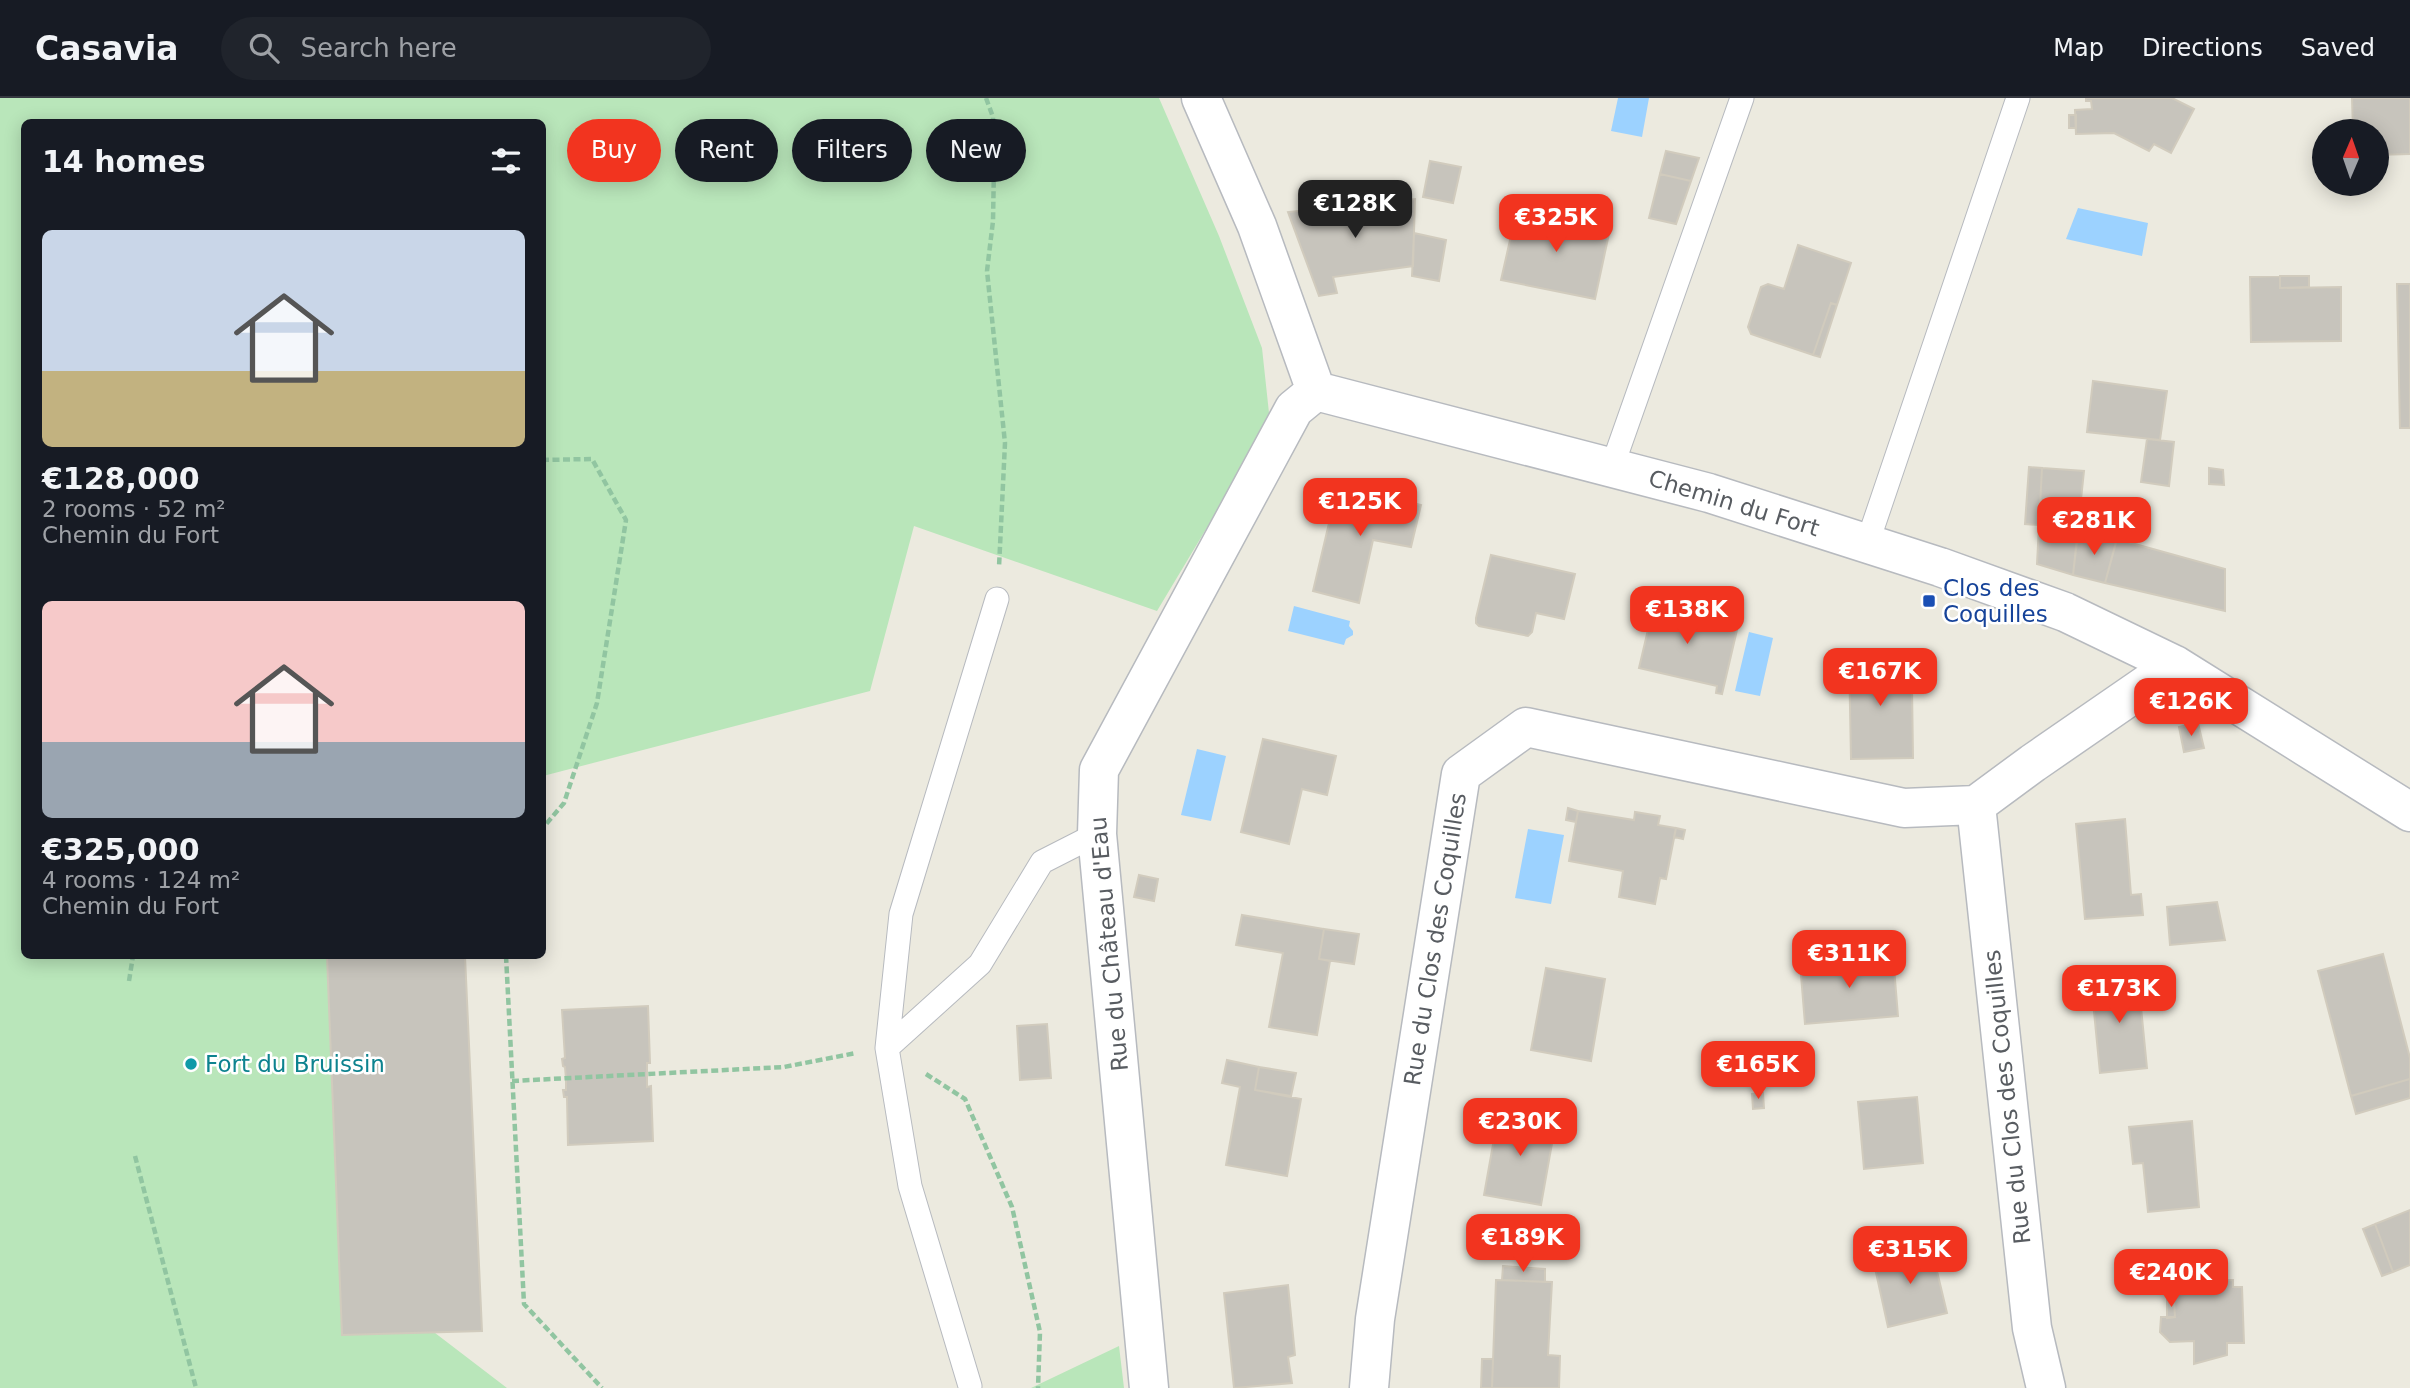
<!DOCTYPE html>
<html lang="en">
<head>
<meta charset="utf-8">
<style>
	body { margin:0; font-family:"DejaVu Sans",sans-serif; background:#20242c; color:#f1f3f6; height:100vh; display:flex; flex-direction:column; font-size:26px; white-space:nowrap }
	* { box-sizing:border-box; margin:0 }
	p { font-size:23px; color:#9ea1a6 }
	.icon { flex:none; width:38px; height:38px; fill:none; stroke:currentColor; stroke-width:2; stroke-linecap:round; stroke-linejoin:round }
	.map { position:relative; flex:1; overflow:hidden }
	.sheet { position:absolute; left:21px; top:21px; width:525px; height:840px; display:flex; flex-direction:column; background:#171b24; border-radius:10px; box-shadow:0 4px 18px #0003 }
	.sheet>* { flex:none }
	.guide { position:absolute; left:567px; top:21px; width:665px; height:63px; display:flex; gap:14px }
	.needle { width:46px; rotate:2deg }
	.buttons { position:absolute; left:2312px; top:21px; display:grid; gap:14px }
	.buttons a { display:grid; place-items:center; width:77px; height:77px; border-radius:50%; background:#171b24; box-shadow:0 4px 18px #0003; font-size:35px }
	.price { position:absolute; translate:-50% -60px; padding:0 16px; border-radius:14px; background:#f2341f; color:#fff; font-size:23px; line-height:46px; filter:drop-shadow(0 2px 4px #0008) }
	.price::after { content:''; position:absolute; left:50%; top:42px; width:21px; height:16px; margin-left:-10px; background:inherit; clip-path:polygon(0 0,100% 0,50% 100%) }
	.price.current { background:#222; color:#fff }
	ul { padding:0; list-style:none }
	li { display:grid; align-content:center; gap:14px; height:371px; padding:0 21px }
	li span { display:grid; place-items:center; height:217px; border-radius:10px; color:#555 }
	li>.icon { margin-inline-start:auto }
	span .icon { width:126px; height:126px; fill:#fffc; stroke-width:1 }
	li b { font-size:30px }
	h2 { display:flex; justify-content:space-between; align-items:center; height:84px; padding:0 21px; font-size:30px }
	.tag { padding:0 24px; border-radius:32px; background:#171b24; box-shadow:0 4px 18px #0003; font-size:24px; line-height:63px }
	.tag.current { background:#f2341f; color:#fff }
	header { display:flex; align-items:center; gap:42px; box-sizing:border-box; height:98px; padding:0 35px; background:#171b24; border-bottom:2px solid #363941 }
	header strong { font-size:33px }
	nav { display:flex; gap:38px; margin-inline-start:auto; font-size:24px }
	.search { width:490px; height:63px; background:#20242c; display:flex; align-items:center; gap:18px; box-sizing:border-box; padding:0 24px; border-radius:38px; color:#9ea1a6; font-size:26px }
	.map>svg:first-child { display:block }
	.green { fill:#b9e6ba }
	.water { fill:#9cd2ff }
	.building { fill:#c7c4bc; stroke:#d1cbbd; stroke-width:2 }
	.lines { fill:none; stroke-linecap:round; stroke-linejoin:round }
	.lane-casing { stroke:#b7babf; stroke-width:25 }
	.street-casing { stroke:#b7babf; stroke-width:41 }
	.path { stroke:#91c5a1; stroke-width:4.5; stroke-dasharray:7 3.5; stroke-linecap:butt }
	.lane { stroke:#fff; stroke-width:23 }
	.street { stroke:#fff; stroke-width:38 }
	.transit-dot { fill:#1a4fb4; stroke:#fff; stroke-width:2.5 }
	.culture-dot { fill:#0f9aa8; stroke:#fff; stroke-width:2.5 }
	.labels { text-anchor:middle; stroke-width:5; stroke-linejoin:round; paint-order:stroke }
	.street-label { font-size:23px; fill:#585c61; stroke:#fff }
	.transit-label { font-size:23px; fill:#164399; stroke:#fff; text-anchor:start }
	.culture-label { font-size:23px; fill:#0d838f; stroke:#fff; text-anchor:start }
</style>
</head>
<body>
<header>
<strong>Casavia</strong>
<div class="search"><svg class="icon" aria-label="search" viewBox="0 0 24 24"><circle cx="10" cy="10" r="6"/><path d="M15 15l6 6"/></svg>Search here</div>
<nav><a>Map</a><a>Directions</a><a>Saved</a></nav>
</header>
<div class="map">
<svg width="2410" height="1290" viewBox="0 0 2410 1290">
	<rect width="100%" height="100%" fill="#eceadf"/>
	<path class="green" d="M0,0H1159L1219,138L1262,250L1269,315L1239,376L1157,513L914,428L870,593L543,678L542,24H24V858H357L405,1212L507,1290H0Z
		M1119,1248L1124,1290H1031Z"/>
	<path class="water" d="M1618,0H1649L1642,39L1611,33Z
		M2078,110L2148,125L2142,158L2066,141Z
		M1294,508L1350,523L1349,528L1353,533V537L1346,541L1344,547L1288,533Z
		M1749,534L1773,540L1760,598L1735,593Z
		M1197,651L1226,658L1211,723L1181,717Z
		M1528,731L1564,737L1551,806L1515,800Z"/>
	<path class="building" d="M2086,0H2172L2194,11L2171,55L2154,46L2149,53L2114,35L2076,36L2075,12L2092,11L2091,3H2086Z
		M2352,0H2410V56L2376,57V33H2353Z
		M2069,17H2076V30H2069Z
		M1666,53L1699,60L1691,83L1660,76Z
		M1430,63L1461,69L1453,105L1423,99Z
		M1660,76L1691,83L1676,126L1649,120Z
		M1415,101L1413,168L1333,179L1337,195L1319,198L1288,114Z
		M1517,111L1610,131L1595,201L1501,182Z
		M1414,135L1446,142L1439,183L1412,178Z
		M1798,147L1851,165L1837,207L1831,205L1813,257L1751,236L1748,229L1761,189L1768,186L1784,191Z
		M2280,178V190L2341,189V243L2251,244L2250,179Z
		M2280,178H2309V189L2280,190Z
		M2397,186H2410V330H2400Z
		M1831,205L1837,207L1820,259L1813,257Z
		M2093,283L2167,293L2160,342L2087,334Z
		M2147,341L2174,344L2169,388L2141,384Z
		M2029,369L2042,370L2039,427L2025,426Z
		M2042,370L2084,373L2073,477L2037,466Z
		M2209,370L2223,372L2224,387L2209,386Z
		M1338,387L1421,407L1411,449L1373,442L1359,505L1313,493Z
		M2078,435L2117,440L2105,485L2073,477Z
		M2117,441L2225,471V513L2105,485Z
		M1491,457L1575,476L1564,521L1536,515L1532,534L1528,538L1479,528L1476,525V520Z
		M1655,502L1699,512L1696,522L1737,532L1722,596L1716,595L1717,588L1639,570Z
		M1906,556V590L1912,589L1913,660L1851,661L1849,558Z
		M2198,625L2204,650L2184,654L2179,629Z
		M1263,641L1336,658L1327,697L1302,691L1289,746L1241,734Z
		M1568,710L1578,713L1576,724L1566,722Z
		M1578,713L1634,722L1635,714L1660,718L1658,727L1676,730L1666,781L1660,780L1655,806L1619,799L1623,773L1569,763Z
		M2125,721L2131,797L2141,796L2143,817L2085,821L2076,726Z
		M1676,730L1685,732L1683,741L1674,739Z
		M1139,777L1158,781L1154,803L1134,799Z
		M2217,804L2225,842L2170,847L2167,809Z
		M1242,817L1324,831L1319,861L1330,863L1317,937L1269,929L1283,855L1236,847Z
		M1324,831L1359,836L1354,866L1319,861Z
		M2383,856L2410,960V981L2351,998L2318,873Z
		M1893,857L1898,918L1805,926L1800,865Z
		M327,858H465L482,1233L342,1237Z
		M1546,870L1605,881L1591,963L1531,952Z
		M2138,879L2147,970L2100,975L2091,883Z
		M648,908L650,965H647V989L651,988L653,1043L568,1047L567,999H564L563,992H566V981L565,969L563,968L562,961L565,960L562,912Z
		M1047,926L1051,980L1020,982L1017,928Z
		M1227,962L1259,969L1255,992L1301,1001L1287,1078L1226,1067L1240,989L1222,985Z
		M1259,969L1296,975L1291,998L1255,992Z
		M2410,981V1000L2356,1016L2351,998Z
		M1763,995L1764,1010L1753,1011L1752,996Z
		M1917,999L1923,1065L1864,1071L1858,1004Z
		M1499,1013L1556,1023L1541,1107L1484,1097Z
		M2192,1023L2199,1109L2148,1114L2143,1065L2133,1066L2129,1029Z
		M2410,1112V1167L2393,1174L2375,1126Z
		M2375,1126L2393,1174L2382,1178L2363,1131Z
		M1931,1148L1947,1215L1888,1229L1873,1161Z
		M1503,1168L1545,1171V1184L1502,1182Z
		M1496,1182L1552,1184L1548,1257L1560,1258L1559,1290H1492Z
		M2233,1182V1189H2242L2244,1245H2227V1257L2194,1266V1243L2170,1244L2160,1234L2161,1219H2175L2174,1203L2167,1202L2166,1184Z
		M1288,1187L1295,1257L1288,1259L1292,1285L1234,1290L1224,1195Z
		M2167,1202L2174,1203L2175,1219L2167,1220Z
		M1482,1261H1493L1492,1290H1481Z"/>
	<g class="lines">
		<g class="lane-casing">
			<path id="lane" d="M1612,369L1742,0
				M1867,446L2018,0
				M887,950L980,866L1042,764L1097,736
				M970,1288L910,1088L887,950L901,816L997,501"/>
		</g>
		<g class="street-casing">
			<path id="street" d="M1201,0L1257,128L1316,293
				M1316,293L1709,395L1940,469L2065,514L2175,567L2410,714
				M1976,707L2032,1230L2046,1290
				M1149,1290L1097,736L1099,672L1294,311L1316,293
				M1369,1290L1375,1221L1461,676L1526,629L1904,710L1976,707L2033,665L2175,567"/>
		</g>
		<path class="path" d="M986,0L993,19L994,67L993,123L987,173L1005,345L999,469
			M542,362L592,361L626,422L597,605L564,705L542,731
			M506,858L524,1206L602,1290
			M129,883L133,858
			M926,976L965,1001L1012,1109L1040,1234L1038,1290
			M512,983L784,969L856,955
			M135,1058L196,1290"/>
		<use href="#lane" class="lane"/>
		<use href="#street" class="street"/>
	</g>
	<rect class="transit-dot" x="1922" y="496" width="14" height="14" rx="3.5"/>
	<circle class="culture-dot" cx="191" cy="966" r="7"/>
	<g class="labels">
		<g class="street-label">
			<text transform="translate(1734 405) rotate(17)" y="8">Chemin du Fort</text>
			<text transform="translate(1435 841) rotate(-81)" y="8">Rue du Clos des Coquilles</text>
			<text transform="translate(1109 846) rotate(-95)" y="8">Rue du Château d'Eau</text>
			<text transform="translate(2007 999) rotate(-96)" y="8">Rue du Clos des Coquilles</text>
		</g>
		<g class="transit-label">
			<text x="1943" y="498">Clos des<tspan x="1943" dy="26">Coquilles</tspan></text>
		</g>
		<g class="culture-label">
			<text x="205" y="974">Fort du Bruissin</text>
		</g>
	</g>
</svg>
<div class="buttons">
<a><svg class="needle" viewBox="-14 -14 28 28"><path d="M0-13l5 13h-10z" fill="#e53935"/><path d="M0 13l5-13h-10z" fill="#9ea1a6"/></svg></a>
</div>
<b class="price current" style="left:1355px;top:142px">€128K</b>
<b class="price" style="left:1556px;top:156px">€325K</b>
<b class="price" style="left:1360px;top:440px">€125K</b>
<b class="price" style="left:2094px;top:459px">€281K</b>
<b class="price" style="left:1687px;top:548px">€138K</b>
<b class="price" style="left:1880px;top:610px">€167K</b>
<b class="price" style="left:2191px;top:640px">€126K</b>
<b class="price" style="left:1849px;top:892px">€311K</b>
<b class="price" style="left:2119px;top:927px">€173K</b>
<b class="price" style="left:1758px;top:1003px">€165K</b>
<b class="price" style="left:1520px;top:1060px">€230K</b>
<b class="price" style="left:1523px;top:1176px">€189K</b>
<b class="price" style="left:1910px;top:1188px">€315K</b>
<b class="price" style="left:2171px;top:1211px">€240K</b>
<div class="guide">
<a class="tag current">Buy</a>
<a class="tag">Rent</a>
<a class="tag">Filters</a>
<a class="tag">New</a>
</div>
<section class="sheet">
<h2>14 homes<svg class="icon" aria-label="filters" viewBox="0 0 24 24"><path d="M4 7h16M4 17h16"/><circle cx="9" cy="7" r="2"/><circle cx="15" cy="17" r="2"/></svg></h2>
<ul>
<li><span style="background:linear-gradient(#c9d6e8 65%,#c2b280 0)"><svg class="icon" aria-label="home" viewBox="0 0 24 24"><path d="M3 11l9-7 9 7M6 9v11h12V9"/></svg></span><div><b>€128,000</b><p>2 rooms · 52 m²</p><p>Chemin du Fort</p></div></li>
<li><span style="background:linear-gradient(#f6c9c9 65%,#9aa5b1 0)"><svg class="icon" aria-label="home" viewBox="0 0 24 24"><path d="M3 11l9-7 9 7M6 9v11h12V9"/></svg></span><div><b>€325,000</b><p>4 rooms · 124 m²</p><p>Chemin du Fort</p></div></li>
</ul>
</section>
</div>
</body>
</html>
